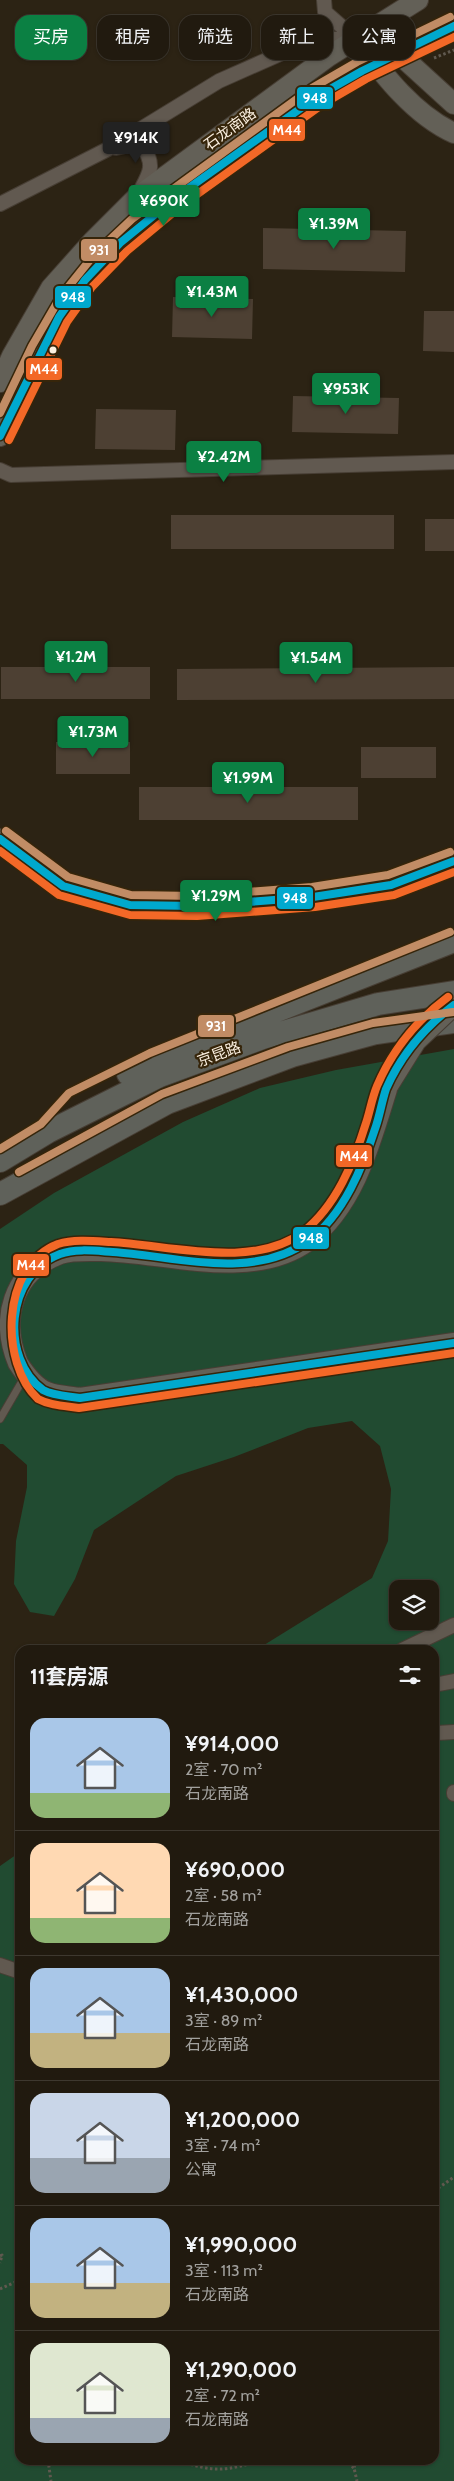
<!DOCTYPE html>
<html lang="zh">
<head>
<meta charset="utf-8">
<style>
	body { margin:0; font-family:Cabin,"Noto Sans SC",sans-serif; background:#2d271d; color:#f1f3f6; height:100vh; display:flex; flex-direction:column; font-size:19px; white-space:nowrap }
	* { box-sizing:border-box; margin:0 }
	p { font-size:16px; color:#a2a19e }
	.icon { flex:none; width:28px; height:28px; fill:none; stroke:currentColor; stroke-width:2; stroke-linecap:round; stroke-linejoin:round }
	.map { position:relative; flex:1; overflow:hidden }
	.side { position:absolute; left:15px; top:1645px; width:424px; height:820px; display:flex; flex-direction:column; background:#211a0f; border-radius:15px; box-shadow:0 1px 4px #0004,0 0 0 1px #3e382f }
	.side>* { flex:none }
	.banner { position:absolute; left:15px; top:15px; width:425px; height:45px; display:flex; gap:10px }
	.controls { position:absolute; left:389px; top:1580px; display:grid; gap:10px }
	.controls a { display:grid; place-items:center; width:50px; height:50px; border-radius:10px; background:#211a0f; box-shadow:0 1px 4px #0004,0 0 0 1px #3e382f; font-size:25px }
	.price { position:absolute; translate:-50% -42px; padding:0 11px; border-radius:5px; background:#0b8043; color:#fff; font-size:16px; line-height:32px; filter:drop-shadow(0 1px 2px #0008) }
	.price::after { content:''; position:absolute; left:50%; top:30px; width:15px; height:11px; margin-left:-8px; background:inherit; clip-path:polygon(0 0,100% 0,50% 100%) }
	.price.selected { background:#222; color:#fff }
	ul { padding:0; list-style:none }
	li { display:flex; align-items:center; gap:15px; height:125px; padding:0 15px }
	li+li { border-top:1px solid #3e382f }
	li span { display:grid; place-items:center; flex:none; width:140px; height:100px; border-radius:15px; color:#555 }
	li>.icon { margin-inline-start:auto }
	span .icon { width:60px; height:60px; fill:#fffc; stroke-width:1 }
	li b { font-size:21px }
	h2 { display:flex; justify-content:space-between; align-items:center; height:60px; padding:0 15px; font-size:21px }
	.pill { padding:0 18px; border-radius:15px; background:#211a0f; box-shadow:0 1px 4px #0004,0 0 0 1px #3e382f; font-size:18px; line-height:45px }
	.pill.selected { background:#0b8043; color:#fff }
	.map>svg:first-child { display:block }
	.green { fill:#214b31; fill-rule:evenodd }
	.building { fill:#4d4033 }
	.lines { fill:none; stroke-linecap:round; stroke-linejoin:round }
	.service-casing { stroke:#473e34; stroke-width:9 }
	.minor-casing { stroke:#473e34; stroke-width:16 }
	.secondary-casing { stroke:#473e34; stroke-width:22 }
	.trunk-casing { stroke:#473e34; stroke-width:24 }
	.path { stroke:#60594f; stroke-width:3; stroke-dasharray:2.5 2.5; stroke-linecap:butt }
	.service { stroke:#615950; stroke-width:7 }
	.minor { stroke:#615950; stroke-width:14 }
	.secondary { stroke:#636057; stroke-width:20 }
	.trunk { stroke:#5f615a; stroke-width:22 }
	.secondary-bridge-casing { stroke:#473e34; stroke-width:22; stroke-linecap:butt }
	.secondary-bridge { stroke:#636057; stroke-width:20 }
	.bus-1-casing { stroke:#36250a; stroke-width:11 }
	.bus-2-casing { stroke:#36250a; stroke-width:11 }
	.bus-3-casing { stroke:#36250a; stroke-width:11 }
	.bus-1 { stroke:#00a9ce; stroke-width:8 }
	.bus-2 { stroke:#f36827; stroke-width:8 }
	.bus-3 { stroke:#c18c65; stroke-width:8 }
	.bus-dot { fill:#fbf0e1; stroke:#36250a; stroke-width:2 }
	.labels { text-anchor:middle; stroke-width:4.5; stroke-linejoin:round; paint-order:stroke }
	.street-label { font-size:15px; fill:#fbf0e1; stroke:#36250a }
	.line-badge { stroke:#36250a; stroke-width:2 }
	.badge-label { font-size:14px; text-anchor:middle; font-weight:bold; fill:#fff }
</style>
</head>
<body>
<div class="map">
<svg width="454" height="2481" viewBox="0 0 454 2481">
	<rect width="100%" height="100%" fill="#2c2314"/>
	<path class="green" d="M454,1049V2481H0V1866L20,1852V2460H434V1650H256L372,1578L388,1541L391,1489L380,1446L352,1421L308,1428L234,1457L176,1476L94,1530L75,1579L54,1616L30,1612L14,1584L16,1541L27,1487V1465L3,1444H0V1229L54,1193L183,1122L260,1088L336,1070ZM398,1589H430V1621H398Z"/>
	<path class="building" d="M263,228L406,231L405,272L263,269Z
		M173,297L253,299L252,339L172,337Z
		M424,311H454V352L423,351Z
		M293,396L399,398L398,434L292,432Z
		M96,409L176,410L175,450L95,449Z
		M171,515H394V549H171Z
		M425,519H454V551H425Z
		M1,667H150V699H1Z
		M454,667V699L177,700V669Z
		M56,742H130V774H56Z
		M361,747H436V778H361Z
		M139,787H358V820H139Z"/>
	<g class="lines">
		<g class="service-casing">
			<path id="service" d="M0,1419L25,1376"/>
		</g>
		<g class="minor-casing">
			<path id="minor" d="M324,0L325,12L357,40
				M116,148L130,145L143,147C156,166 149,174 139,193
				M0,204L108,149L219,81L316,38L357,40
				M0,470L11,475L454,462
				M402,1650L454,1625
				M434,1685L454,1681
				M434,1730L437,1733L454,1732
				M454,1792V1794
				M0,1965L20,1972"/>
		</g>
		<g class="secondary-casing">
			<path id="secondary" d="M357,40C383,74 414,115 454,133
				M388,49L398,53L454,104
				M0,382L12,356L51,288L93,241L137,197L329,56L418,0
				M0,436C23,391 40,343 69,301C109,244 165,205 221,165C257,139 293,110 332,87C371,64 413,46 454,26
				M0,839L63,886L130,905L196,906L313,897L391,885L454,861
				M388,1086C371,1141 355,1205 308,1241C252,1282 164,1252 101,1251C89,1251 71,1250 60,1254C12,1272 0,1319 18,1363C25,1374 35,1387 47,1392C56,1396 70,1396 80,1398L454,1343"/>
		</g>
		<g class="trunk-casing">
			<path id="trunk" d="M128,1074L259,1018L454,941
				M0,1161L48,1132L160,1076L263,1038L378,1004L454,992
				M0,1194L167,1103L292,1056L376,1033L454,1022"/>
		</g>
		<path class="path" d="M434,58L454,50
			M434,2191L454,2177
			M0,2256L2,2255L0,2263
			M0,2289L20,2280
			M434,2326V2349
			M48,2460L51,2481
			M176,2460C216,2473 224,2471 264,2460
			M344,2460L354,2468
			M356,2460L354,2468L357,2481"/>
		<use href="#service" class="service"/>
		<use href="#minor" class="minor"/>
		<use href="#secondary" class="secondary"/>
		<use href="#trunk" class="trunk"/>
		<g class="secondary-bridge-casing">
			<path id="secondary-bridge" d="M388,1086L416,1041L454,1005"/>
		</g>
		<use href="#secondary-bridge" class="secondary-bridge"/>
		<g class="bus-1-casing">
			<path id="bus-1" d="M0,436L59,317L85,280L120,243L179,195L318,96L362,71L454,26
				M0,839L63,886L130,905L196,906L313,897L391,885L454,861
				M454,1005C425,1027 401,1055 386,1089C382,1101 380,1114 376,1126C363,1166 344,1215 308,1241C253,1281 175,1256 113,1252C97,1251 76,1248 60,1254C5,1274 0,1359 43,1390C54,1396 68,1396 80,1398L454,1343"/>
		</g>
		<g class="bus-2-casing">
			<path id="bus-2" d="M9,440L67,322L92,287L127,251L185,203L323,104L366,79L454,37
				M0,851L59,895L130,915L197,916L315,907L394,895L454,872
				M448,997C417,1020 392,1051 377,1086C372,1098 370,1111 366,1123C354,1162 336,1206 303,1232C253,1270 169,1245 111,1242C94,1241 74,1239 58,1244C0,1266 0,1364 38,1399C51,1406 66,1406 79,1408L454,1353"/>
		</g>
		<g class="bus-3-casing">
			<path id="bus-3" d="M0,413L32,346L61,296L94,255L132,219L312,88L357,62L450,17
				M6,831L68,877L131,895L196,896L312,887L388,875L450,852
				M0,1149L41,1124L69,1093L150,1053L450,932
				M19,1172L162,1094L288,1047L373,1023L453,1012"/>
		</g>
		<use href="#bus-1" class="bus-1"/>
		<use href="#bus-2" class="bus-2"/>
		<use href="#bus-3" class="bus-3"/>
	</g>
	<circle class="bus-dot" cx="53" cy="350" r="4.5"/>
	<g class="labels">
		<g class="street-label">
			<text transform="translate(230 129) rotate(-36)" y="5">石龙南路</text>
			<text transform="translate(219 1054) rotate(-20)" y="5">京昆路</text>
		</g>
	</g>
	<g class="line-badge">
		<rect x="296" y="86" width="38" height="24" rx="5" fill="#00a9ce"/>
		<rect x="268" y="118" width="38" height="24" rx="5" fill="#f36827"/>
		<rect x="80" y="238" width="38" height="24" rx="5" fill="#c18c65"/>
		<rect x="54" y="285" width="38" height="24" rx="5" fill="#00a9ce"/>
		<rect x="25" y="357" width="38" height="24" rx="5" fill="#f36827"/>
		<rect x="276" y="886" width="38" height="24" rx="5" fill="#00a9ce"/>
		<rect x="197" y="1014" width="38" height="24" rx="5" fill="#c18c65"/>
		<rect x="335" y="1144" width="38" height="24" rx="5" fill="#f36827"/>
		<rect x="292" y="1226" width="38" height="24" rx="5" fill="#00a9ce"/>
		<rect x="12" y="1253" width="38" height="24" rx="5" fill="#f36827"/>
	</g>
	<g class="badge-label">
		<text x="315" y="103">948</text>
		<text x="287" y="135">M44</text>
		<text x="99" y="255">931</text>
		<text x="73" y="302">948</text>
		<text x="44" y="374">M44</text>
		<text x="295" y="903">948</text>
		<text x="216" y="1031">931</text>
		<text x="354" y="1161">M44</text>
		<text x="311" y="1243">948</text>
		<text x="31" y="1270">M44</text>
	</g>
</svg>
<div class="controls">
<a><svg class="icon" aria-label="layers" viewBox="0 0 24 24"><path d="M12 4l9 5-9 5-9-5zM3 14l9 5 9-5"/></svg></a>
</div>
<b class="price selected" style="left:136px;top:164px">¥914K</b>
<b class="price" style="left:164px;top:227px">¥690K</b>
<b class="price" style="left:334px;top:250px">¥1.39M</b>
<b class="price" style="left:212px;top:318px">¥1.43M</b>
<b class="price" style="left:346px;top:415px">¥953K</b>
<b class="price" style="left:224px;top:483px">¥2.42M</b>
<b class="price" style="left:76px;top:683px">¥1.2M</b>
<b class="price" style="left:316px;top:684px">¥1.54M</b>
<b class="price" style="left:93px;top:758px">¥1.73M</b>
<b class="price" style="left:248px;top:804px">¥1.99M</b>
<b class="price" style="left:216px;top:922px">¥1.29M</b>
<div class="banner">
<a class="pill selected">买房</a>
<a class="pill">租房</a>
<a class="pill">筛选</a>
<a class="pill">新上</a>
<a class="pill">公寓</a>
</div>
<section class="side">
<h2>11套房源<svg class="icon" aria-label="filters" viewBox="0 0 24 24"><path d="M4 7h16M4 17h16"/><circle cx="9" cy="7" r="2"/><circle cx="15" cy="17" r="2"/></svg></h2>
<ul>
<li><span style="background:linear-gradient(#a9c7e8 75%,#8fb573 0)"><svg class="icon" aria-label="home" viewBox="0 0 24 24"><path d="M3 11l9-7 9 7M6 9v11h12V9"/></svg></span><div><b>¥914,000</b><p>2室 · 70 m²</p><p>石龙南路</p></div></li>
<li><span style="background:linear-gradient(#ffd9b3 75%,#8fb573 0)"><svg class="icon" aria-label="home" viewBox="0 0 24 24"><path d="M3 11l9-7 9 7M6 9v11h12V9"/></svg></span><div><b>¥690,000</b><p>2室 · 58 m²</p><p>石龙南路</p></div></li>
<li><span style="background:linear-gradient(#a9c7e8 65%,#c2b280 0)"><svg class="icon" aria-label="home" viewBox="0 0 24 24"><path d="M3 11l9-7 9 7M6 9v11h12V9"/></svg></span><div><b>¥1,430,000</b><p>3室 · 89 m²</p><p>石龙南路</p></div></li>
<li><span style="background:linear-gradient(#c9d6e8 65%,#9aa5b1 0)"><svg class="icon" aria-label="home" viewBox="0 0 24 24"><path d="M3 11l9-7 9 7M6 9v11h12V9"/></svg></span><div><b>¥1,200,000</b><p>3室 · 74 m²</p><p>公寓</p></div></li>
<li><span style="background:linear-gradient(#a9c7e8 65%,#c2b280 0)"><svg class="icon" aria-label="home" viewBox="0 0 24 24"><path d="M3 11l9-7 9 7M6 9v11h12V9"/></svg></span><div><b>¥1,990,000</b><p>3室 · 113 m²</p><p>石龙南路</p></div></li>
<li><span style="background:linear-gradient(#dfe7d0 75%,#9aa5b1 0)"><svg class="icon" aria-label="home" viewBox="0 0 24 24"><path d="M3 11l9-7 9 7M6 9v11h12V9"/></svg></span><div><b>¥1,290,000</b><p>2室 · 72 m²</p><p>石龙南路</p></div></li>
</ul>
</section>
</div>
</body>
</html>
